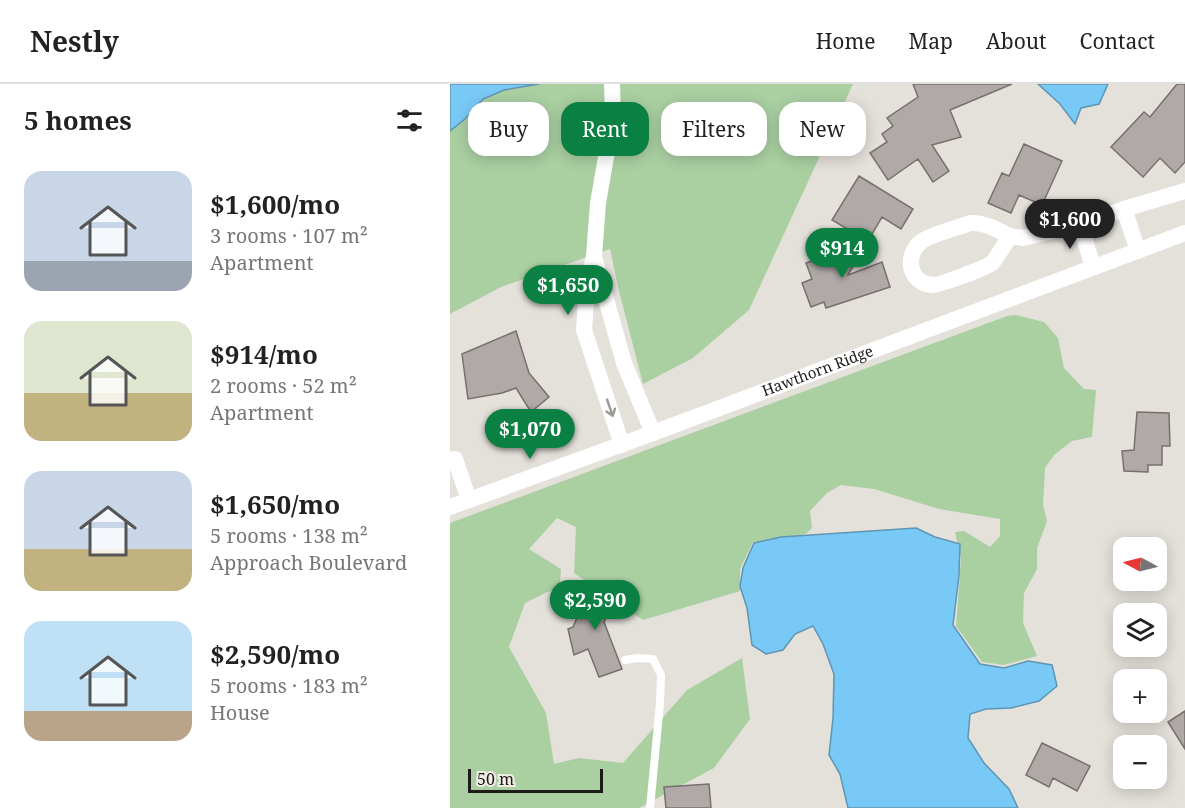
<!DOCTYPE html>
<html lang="en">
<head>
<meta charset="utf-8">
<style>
	body { margin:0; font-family:"Noto Serif",serif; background:#f2f2f2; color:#222; height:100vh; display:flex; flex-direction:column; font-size:22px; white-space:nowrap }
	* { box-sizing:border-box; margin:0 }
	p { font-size:20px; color:#767676 }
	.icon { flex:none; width:33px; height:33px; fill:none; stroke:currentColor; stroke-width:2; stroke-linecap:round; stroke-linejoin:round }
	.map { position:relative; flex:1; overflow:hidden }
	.details { display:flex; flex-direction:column; background:#fff; width:450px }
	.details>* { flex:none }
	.guide { position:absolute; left:18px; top:18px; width:570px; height:54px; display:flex; gap:12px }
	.needle { width:39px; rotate:277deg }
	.fabs { position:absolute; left:663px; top:453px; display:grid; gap:12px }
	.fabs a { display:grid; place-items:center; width:54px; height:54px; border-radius:12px; background:#fff; box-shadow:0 3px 15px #0003; font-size:30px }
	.scale { position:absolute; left:18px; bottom:15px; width:135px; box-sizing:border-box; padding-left:6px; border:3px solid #1e1c1a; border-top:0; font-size:16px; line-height:21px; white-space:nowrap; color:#1e1c1a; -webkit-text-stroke:4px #f1ede7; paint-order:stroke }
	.price { position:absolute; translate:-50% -51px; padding:0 14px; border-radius:21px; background:#0b8043; color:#fff; font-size:20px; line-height:39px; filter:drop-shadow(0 2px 3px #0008) }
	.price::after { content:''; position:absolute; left:50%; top:36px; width:18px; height:14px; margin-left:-9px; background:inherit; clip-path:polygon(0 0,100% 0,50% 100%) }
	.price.active { background:#222; color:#fff }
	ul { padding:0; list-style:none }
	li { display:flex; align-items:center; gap:18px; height:150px; padding:0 24px }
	li span { display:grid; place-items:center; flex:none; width:168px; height:120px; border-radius:18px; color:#555 }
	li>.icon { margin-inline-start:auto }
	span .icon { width:72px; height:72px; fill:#fffc; stroke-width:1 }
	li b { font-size:26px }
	h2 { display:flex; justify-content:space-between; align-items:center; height:72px; padding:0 24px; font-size:26px }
	.pill { padding:0 21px; border-radius:18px; background:#fff; box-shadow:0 3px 15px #0003; font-size:21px; line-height:54px }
	.pill.active { background:#0b8043; color:#fff }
	header { display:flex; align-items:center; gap:36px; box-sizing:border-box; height:84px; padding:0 30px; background:#fff; border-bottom:2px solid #e0e0e0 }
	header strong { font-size:28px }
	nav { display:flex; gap:33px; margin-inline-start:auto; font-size:21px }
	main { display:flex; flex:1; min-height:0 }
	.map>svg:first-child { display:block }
	.green { fill:#aad0a2 }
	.water { fill:#79c9f6; stroke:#5e95b4; stroke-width:1.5 }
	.building { fill:#b1a9a8; stroke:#77706e; stroke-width:1.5 }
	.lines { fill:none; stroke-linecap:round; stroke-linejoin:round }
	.lane { stroke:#fff; stroke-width:8 }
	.street { stroke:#fff; stroke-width:16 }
	.oneway { stroke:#9a9998 }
	.labels { text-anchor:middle; stroke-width:4.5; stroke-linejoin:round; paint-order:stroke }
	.street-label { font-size:15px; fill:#1e1c1a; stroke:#f1ede7 }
</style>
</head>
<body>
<header>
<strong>Nestly</strong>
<nav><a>Home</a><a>Map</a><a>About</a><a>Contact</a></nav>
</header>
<main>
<section class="details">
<h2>5 homes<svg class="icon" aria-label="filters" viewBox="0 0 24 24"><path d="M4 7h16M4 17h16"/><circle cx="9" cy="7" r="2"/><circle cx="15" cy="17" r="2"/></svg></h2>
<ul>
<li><span style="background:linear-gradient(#c9d6e8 75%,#9aa5b1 0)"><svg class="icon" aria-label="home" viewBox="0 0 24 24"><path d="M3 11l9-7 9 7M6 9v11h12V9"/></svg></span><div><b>$1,600/mo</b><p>3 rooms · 107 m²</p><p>Apartment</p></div></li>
<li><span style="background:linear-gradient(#dfe7d0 60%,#c2b280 0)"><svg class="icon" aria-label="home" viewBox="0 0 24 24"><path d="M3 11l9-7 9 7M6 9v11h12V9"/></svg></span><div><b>$914/mo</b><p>2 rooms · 52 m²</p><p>Apartment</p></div></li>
<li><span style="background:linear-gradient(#c9d6e8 65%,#c2b280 0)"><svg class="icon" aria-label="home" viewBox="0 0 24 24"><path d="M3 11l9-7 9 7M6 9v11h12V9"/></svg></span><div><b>$1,650/mo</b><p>5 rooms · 138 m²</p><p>Approach Boulevard</p></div></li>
<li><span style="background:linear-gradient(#bfe0f5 75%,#b9a48a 0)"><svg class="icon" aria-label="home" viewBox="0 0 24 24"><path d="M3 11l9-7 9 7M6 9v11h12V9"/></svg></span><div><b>$2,590/mo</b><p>5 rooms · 183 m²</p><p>House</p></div></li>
</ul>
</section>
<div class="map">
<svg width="735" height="724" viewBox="0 0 735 724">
	<rect width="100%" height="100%" fill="#e4e0da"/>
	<path class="green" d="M0,0H403L299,226L243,274L193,300L169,207L160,165L51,203L0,230Z
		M566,231L594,238L608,254L614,284L634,305L646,306L642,353L622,357L604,371L595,384L593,421L597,437L587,464V485L574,509L573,539L587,572L554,581L532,578L506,542L511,474L505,448L514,447L540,463L550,452V435L489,425L424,405L391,401L377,409L360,427L362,444L356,450L303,458L290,485V507L193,536L124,489L126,443L107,434L79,465L111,485L110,502L75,519L59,563L96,629L104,680L129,674L173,679L237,606L292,574L300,635L264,684L189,724H0V439L557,232Z"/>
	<path class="water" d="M0,0H89L54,6L33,15L15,35L0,47Z
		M588,0H658L649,20L631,24L625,40L610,20Z
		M466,444L485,453L510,460L509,491L503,541L530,580L554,584L578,577L602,581L607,602L589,617L561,624L536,625L520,630L518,654L534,679L559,705L568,724H398L390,690L379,671L383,634L384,590L373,560L363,542L345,550L333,566L316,570L302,561L297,524L290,502L293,484L304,459L331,453Z"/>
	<path class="building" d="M463,0H562L500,26L511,53L482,61L499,87L483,98L468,75L438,96L420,69L437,58L432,50L443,42L437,34L468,13Z
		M727,0H735V78L725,89L710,74L693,93L661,63L694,28L700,33Z
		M574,60L612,77L592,121L569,111L561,129L538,119L552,89L559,92Z
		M409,92L463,125L451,145L432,133L418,157L382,136Z
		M417,158L398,191L432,178L440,203L376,224L374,218L361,223L352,199L362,195L356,179Z
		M66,247L79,289L99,313L81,328L66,304L52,309L18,315L12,270Z
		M687,328L719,329L720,362H712V381H698V388L674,387L672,367L684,366Z
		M132,499L165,517L154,538L172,585L149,593L138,565L124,571L118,545L123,543L134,518L125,514Z
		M735,627V665L718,638Z
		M592,659L640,682L627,707L603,694L599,703L576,691Z
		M259,700L261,724H216L214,703Z"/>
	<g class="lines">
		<path class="lane" d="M175,576L187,574L203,575L211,591L210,619L200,724"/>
		<g class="street">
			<path d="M162,0L163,33L148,119L144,172L137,204L134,246L172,361"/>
			<path d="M674,125L688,167"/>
			<path d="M520,139C535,138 547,146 560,152C554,161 549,171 542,179C538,183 488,202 482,201C458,199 454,170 472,157C483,150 507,144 520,139Z"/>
			<path d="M630,140L643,183"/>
			<path d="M560,152L573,154L590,150L630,140L674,125L735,107"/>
			<path d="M145,176L174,279L203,349"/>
			<path d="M0,376L5,375L19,416"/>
			<path id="s1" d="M0,423L203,349L735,149"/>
		</g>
	</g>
	<defs><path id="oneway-shaft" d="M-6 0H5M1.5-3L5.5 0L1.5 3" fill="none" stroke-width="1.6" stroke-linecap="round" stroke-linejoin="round" transform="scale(1.5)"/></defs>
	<use class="oneway" href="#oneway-shaft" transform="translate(160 324) rotate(71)"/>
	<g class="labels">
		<g class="street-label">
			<text dy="5" stroke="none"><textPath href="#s1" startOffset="392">Hawthorn Ridge</textPath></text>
		</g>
	</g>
</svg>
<div class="fabs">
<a><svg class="needle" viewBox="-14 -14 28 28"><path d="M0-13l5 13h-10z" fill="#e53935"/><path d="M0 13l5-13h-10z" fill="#767676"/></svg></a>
<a><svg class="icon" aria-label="layers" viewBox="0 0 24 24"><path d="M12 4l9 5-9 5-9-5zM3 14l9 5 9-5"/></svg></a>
<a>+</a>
<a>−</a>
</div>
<div class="scale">50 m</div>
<b class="price active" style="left:620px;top:166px">$1,600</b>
<b class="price" style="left:392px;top:195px">$914</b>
<b class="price" style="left:118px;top:232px">$1,650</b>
<b class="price" style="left:80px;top:376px">$1,070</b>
<b class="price" style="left:145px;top:547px">$2,590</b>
<div class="guide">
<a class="pill">Buy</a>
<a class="pill active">Rent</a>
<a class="pill">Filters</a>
<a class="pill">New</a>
</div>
</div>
</main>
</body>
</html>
